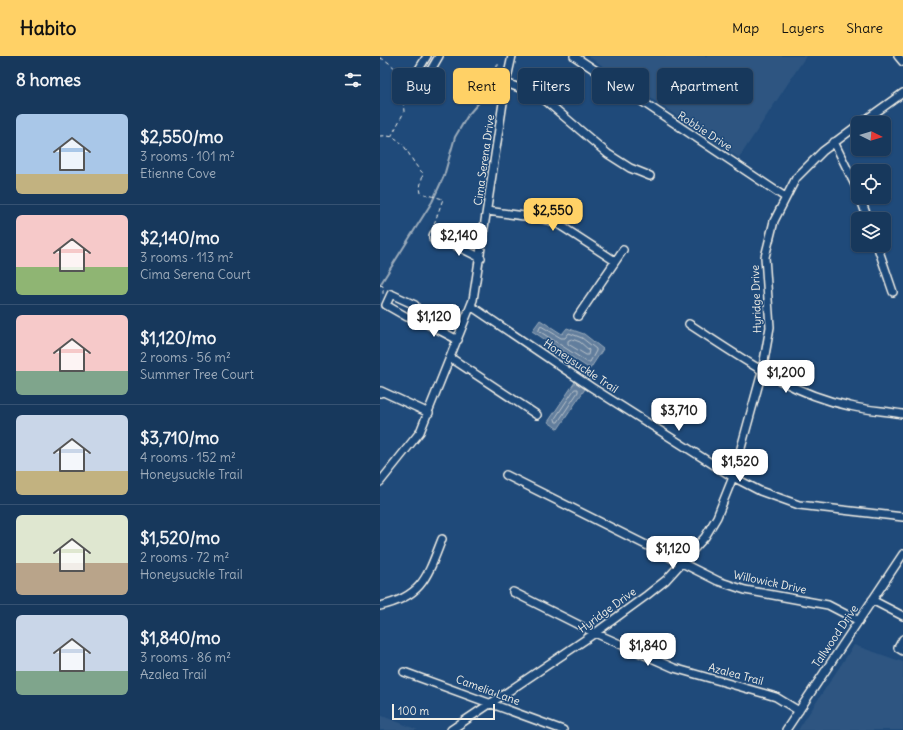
<!DOCTYPE html>
<html lang="en">
<head>
<meta charset="utf-8">
<style>
	body { margin:0; font-family:Delius,sans-serif; background:#244365; color:#f1f3f6; height:100vh; display:flex; flex-direction:column; font-size:15px; white-space:nowrap }
	* { box-sizing:border-box; margin:0 }
	p { font-size:13px; color:#9eacbb }
	.icon { flex:none; width:22px; height:22px; fill:none; stroke:currentColor; stroke-width:2; stroke-linecap:round; stroke-linejoin:round }
	.map { position:relative; flex:1; overflow:hidden }
	.side { display:flex; flex-direction:column; background:#17385c; width:380px }
	.side>* { flex:none }
	.banner { position:absolute; left:12px; top:12px; width:380px; height:36px; display:flex; gap:8px }
	.needle { width:26px; rotate:95deg }
	.fabs { position:absolute; left:471px; top:60px; display:grid; gap:8px }
	.fabs a { display:grid; place-items:center; width:40px; height:40px; border-radius:6px; background:#17385c; box-shadow:0 1px 3px #0004,0 0 0 1px #365272; font-size:20px }
	.scale { position:absolute; left:12px; bottom:10px; width:103px; box-sizing:border-box; padding-left:4px; border:2px solid #f4f1e8; border-top:0; font-size:11px; line-height:14px; white-space:nowrap; color:#f4f1e8; -webkit-text-stroke:3px #1f4a7a; paint-order:stroke }
	.price { position:absolute; translate:-50% -34px; padding:0 9px; border-radius:8px; background:#fff; color:#222; font-size:13px; line-height:26px; filter:drop-shadow(0 1px 2px #0008) }
	.price::after { content:''; position:absolute; left:50%; top:24px; width:12px; height:9px; margin-left:-6px; background:inherit; clip-path:polygon(0 0,100% 0,50% 100%) }
	.price.current { background:#ffd166; color:#111 }
	ul { padding:0; list-style:none }
	li { display:flex; align-items:center; gap:12px; height:100px; padding:0 16px }
	li+li { border-top:1px solid #365272 }
	li span { display:grid; place-items:center; flex:none; width:112px; height:80px; border-radius:6px; color:#555 }
	li>.icon { margin-inline-start:auto }
	span .icon { width:48px; height:48px; fill:#fffc; stroke-width:1 }
	li b { font-size:17px }
	h2 { display:flex; justify-content:space-between; align-items:center; height:48px; padding:0 16px; font-size:17px }
	.pill { padding:0 14px; border-radius:6px; background:#17385c; box-shadow:0 1px 3px #0004,0 0 0 1px #365272; font-size:14px; line-height:36px }
	.pill.current { background:#ffd166; color:#111 }
	header { display:flex; align-items:center; gap:24px; box-sizing:border-box; height:56px; padding:0 20px; background:#ffd166; color:#111 }
	header strong { font-size:19px }
	nav { display:flex; gap:22px; margin-inline-start:auto; font-size:14px }
	main { display:flex; flex:1; min-height:0 }
	.map>svg:first-child { display:block }
	.built { fill:#2d5581 }
	.water { fill:#627e9d; stroke:#9cacbb }
	.lines { fill:none; stroke-linecap:round; stroke-linejoin:round }
	.shore { stroke:#bac3ca; stroke-width:1 }
	.stream { stroke:#9cacbb; stroke-width:2 }
	.minor-casing { stroke:#f4f1e8; stroke-width:10 }
	.path { stroke:#f4f1e8; stroke-width:1; stroke-dasharray:4 3; stroke-linecap:butt }
	.minor { stroke:#1f4a7a; stroke-width:7 }
	.labels { text-anchor:middle; stroke-width:3; stroke-linejoin:round; paint-order:stroke }
	.street-label { font-size:11px; fill:#f4f1e8; stroke:#1f4a7a }
</style>
</head>
<body>
<header>
<strong>Habito</strong>
<nav><a>Map</a><a>Layers</a><a>Share</a></nav>
</header>
<main>
<section class="side">
<h2>8 homes<svg class="icon" aria-label="filters" viewBox="0 0 24 24"><path d="M4 7h16M4 17h16"/><circle cx="9" cy="7" r="2"/><circle cx="15" cy="17" r="2"/></svg></h2>
<ul>
<li><span style="background:linear-gradient(#a9c7e8 75%,#c2b280 0)"><svg class="icon" aria-label="home" viewBox="0 0 24 24"><path d="M3 11l9-7 9 7M6 9v11h12V9"/></svg></span><div><b>$2,550/mo</b><p>3 rooms · 101 m²</p><p>Etienne Cove</p></div></li>
<li><span style="background:linear-gradient(#f6c9c9 65%,#8fb573 0)"><svg class="icon" aria-label="home" viewBox="0 0 24 24"><path d="M3 11l9-7 9 7M6 9v11h12V9"/></svg></span><div><b>$2,140/mo</b><p>3 rooms · 113 m²</p><p>Cima Serena Court</p></div></li>
<li><span style="background:linear-gradient(#f6c9c9 70%,#7fa58c 0)"><svg class="icon" aria-label="home" viewBox="0 0 24 24"><path d="M3 11l9-7 9 7M6 9v11h12V9"/></svg></span><div><b>$1,120/mo</b><p>2 rooms · 56 m²</p><p>Summer Tree Court</p></div></li>
<li><span style="background:linear-gradient(#c9d6e8 70%,#c2b280 0)"><svg class="icon" aria-label="home" viewBox="0 0 24 24"><path d="M3 11l9-7 9 7M6 9v11h12V9"/></svg></span><div><b>$3,710/mo</b><p>4 rooms · 152 m²</p><p>Honeysuckle Trail</p></div></li>
<li><span style="background:linear-gradient(#dfe7d0 60%,#b9a48a 0)"><svg class="icon" aria-label="home" viewBox="0 0 24 24"><path d="M3 11l9-7 9 7M6 9v11h12V9"/></svg></span><div><b>$1,520/mo</b><p>2 rooms · 72 m²</p><p>Honeysuckle Trail</p></div></li>
<li><span style="background:linear-gradient(#c9d6e8 70%,#7fa58c 0)"><svg class="icon" aria-label="home" viewBox="0 0 24 24"><path d="M3 11l9-7 9 7M6 9v11h12V9"/></svg></span><div><b>$1,840/mo</b><p>3 rooms · 86 m²</p><p>Azalea Trail</p></div></li>
</ul>
</section>
<div class="map">
<svg width="523" height="674" viewBox="0 0 523 674">
	<rect width="100%" height="100%" fill="#1f4a7a"/>
	<filter id="ink" filterUnits="userSpaceOnUse"><feTurbulence type="fractalNoise" baseFrequency=".025" numOctaves="2"/><feDisplacementMap in="SourceGraphic" scale="8" xChannelSelector="R" yChannelSelector="G"/><feConvolveMatrix kernelMatrix="1 2 1 2 8 2 1 2 1" color-interpolation-filters="sRGB"/></filter>
	<g filter="url(#ink)">
		<path class="built" d="M208,0H426L359,102Z
			M474,589L523,606V674H418Z
			M0,659L38,674H0Z"/>
		<path class="water" d="M160,264L182,278L187,272L204,278L223,293L210,313L152,275Z
			M195,326L205,333L178,373L168,366Z"/>
		<g class="lines">
			<path class="shore" d="M161,270L181,282H185L189,277L202,282L216,293V295L210,306H207L159,275Z
				M192,283L200,286L209,294L208,299H206L188,288V285Z
				M195,333H198V336L178,366H176L175,363Z"/>
			<path class="stream" d="M0,229L52,146L64,120L75,81L88,59L101,44L107,23L118,9"/>
			<g class="minor-casing">
				<path id="minor" d="M47,0L39,13L48,19L59,0
					M194,0L405,141
					M518,0L523,6
					M126,27L153,37L166,45L228,98L250,112L270,120
					M481,67L523,37
					M454,86L478,135
					M480,141L488,163
					M107,155L159,162L175,166L235,205
					M53 181a6 6 0 1 1 12 0a6 6 0 1 1-12 0Z
					M65,184L101,202
					M497,189L513,236
					M91,250L211,331L353,421L380,435L419,449L523,461
					M198,260L243,194
					M36,262L27,261L6,249L11,238L35,249L36,262L78,284
					M309,268C360,301 410,338 470,350C487,354 505,355 522,358
					M71,302L157,359
					M0,337L1,335L49,357
					M126,419L338,525L365,534L448,549L479,565
					M0,426L40,376L93,244L126,27L132,0
					M133,536L215,577L294,612L386,638L396,641L419,655
					M492,544L523,560
					M0,550C43,540 47,521 62,483
					M523,583L518,592L523,595
					M24,616L183,674
					M71,674L215,577L267,539L286,524L325,481L337,461L353,421L382,316L390,271L385,201L394,165L416,122L443,95L478,69
					M406,674L523,498"/>
			</g>
			<path class="path" d="M0,2C14,6 18,23 35,20
				M0,80C27,77 27,104 43,117L40,132L41,137L63,143L53,171L54,179
				M11,81L24,56L23,42L35,20
				M0,229L3,230V239"/>
			<use href="#minor" class="minor"/>
		</g>
	</g>
	<g class="labels">
		<g class="street-label">
			<text transform="translate(325 75) rotate(33)" y="4">Robbie Drive</text>
			<text transform="translate(104 104) rotate(-82)" y="4">Cima Serena Drive</text>
			<text transform="translate(376 243) rotate(-92)" y="4">Hyridge Drive</text>
			<text transform="translate(201 310) rotate(34)" y="4">Honeysuckle Trail</text>
			<text transform="translate(390 526) rotate(12)" y="4">Willowick Drive</text>
			<text transform="translate(227 554) rotate(-36)" y="4">Hyridge Drive</text>
			<text transform="translate(455 580) rotate(-56)" y="4">Tallwood Drive</text>
			<text transform="translate(356 618) rotate(15)" y="4">Azalea Trail</text>
			<text transform="translate(108 634) rotate(20)" y="4">Camelia Lane</text>
		</g>
	</g>
</svg>
<div class="fabs">
<a><svg class="needle" viewBox="-14 -14 28 28"><path d="M0-13l5 13h-10z" fill="#e53935"/><path d="M0 13l5-13h-10z" fill="#9eacbb"/></svg></a>
<a><svg class="icon" aria-label="locate" viewBox="0 0 24 24"><circle cx="12" cy="12" r="6"/><path d="M12 2v4M12 18v4M2 12h4M18 12h4"/></svg></a>
<a><svg class="icon" aria-label="layers" viewBox="0 0 24 24"><path d="M12 4l9 5-9 5-9-5zM3 14l9 5 9-5"/></svg></a>
</div>
<div class="scale">100 m</div>
<b class="price current" style="left:173px;top:176px">$2,550</b>
<b class="price" style="left:79px;top:201px">$2,140</b>
<b class="price" style="left:54px;top:282px">$1,120</b>
<b class="price" style="left:406px;top:338px">$1,200</b>
<b class="price" style="left:299px;top:376px">$3,710</b>
<b class="price" style="left:360px;top:427px">$1,520</b>
<b class="price" style="left:293px;top:514px">$1,120</b>
<b class="price" style="left:268px;top:611px">$1,840</b>
<div class="banner">
<a class="pill">Buy</a>
<a class="pill current">Rent</a>
<a class="pill">Filters</a>
<a class="pill">New</a>
<a class="pill">Apartment</a>
</div>
</div>
</main>
</body>
</html>
